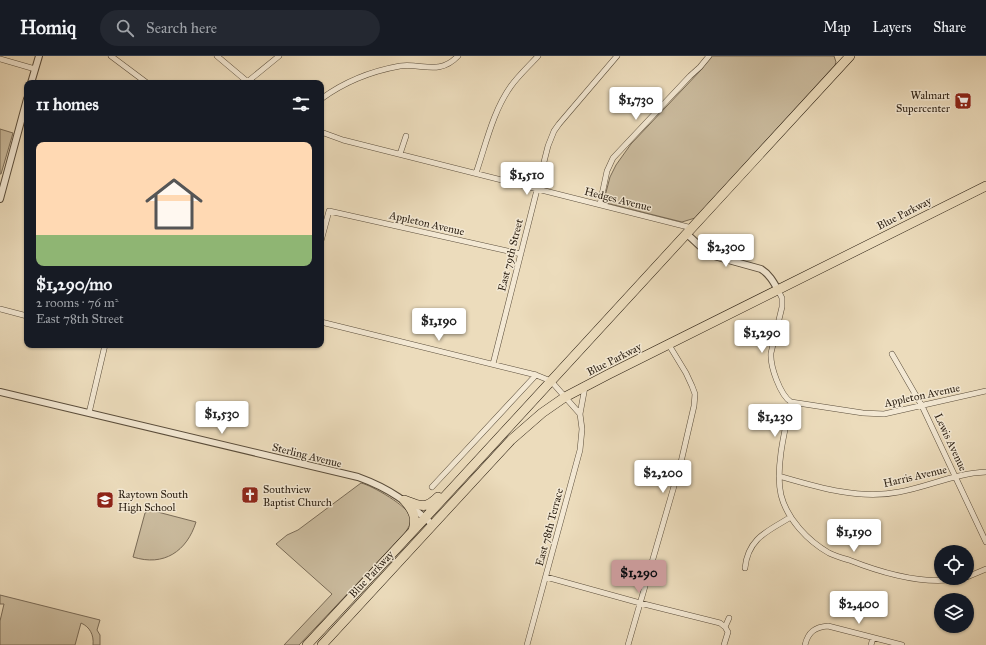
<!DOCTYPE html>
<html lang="en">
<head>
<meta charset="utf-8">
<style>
	body { margin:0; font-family:"IM FELL Great Primer",serif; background:#242831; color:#f1f3f6; height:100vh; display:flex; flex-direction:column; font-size:15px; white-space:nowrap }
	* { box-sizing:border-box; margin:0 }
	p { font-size:13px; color:#9ea1a6 }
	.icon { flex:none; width:22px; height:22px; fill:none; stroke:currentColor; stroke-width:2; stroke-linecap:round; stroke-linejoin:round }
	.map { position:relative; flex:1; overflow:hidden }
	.sheet { position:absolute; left:24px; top:24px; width:300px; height:268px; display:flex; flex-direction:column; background:#171b24; border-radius:8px; box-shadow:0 1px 3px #0004 }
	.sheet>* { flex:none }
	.controls { position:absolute; left:934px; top:489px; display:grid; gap:8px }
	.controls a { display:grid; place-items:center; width:40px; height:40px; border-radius:50%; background:#171b24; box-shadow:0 1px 3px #0004; font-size:20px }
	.price { position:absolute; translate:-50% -34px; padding:0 9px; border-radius:4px; background:#fff; color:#222; font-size:13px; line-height:26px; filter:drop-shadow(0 1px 2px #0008) }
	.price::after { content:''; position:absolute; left:50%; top:24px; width:12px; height:9px; margin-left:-6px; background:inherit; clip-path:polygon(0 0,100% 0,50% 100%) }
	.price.selected { background:#c59692; color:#111 }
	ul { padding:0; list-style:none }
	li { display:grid; align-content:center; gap:8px; height:212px; padding:0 12px }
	li span { display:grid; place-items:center; height:124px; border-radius:8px; color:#555 }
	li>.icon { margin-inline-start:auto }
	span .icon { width:72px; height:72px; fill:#fffc; stroke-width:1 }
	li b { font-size:17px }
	h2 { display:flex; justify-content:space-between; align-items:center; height:48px; padding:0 12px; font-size:17px }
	header { display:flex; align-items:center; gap:24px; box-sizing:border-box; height:56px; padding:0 20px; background:#171b24; border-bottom:1px solid #363941 }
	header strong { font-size:19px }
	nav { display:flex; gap:22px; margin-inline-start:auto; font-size:14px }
	.search { width:280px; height:36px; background:#242831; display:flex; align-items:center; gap:10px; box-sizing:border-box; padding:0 14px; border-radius:22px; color:#9ea1a6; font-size:15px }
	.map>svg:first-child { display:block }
	.green { fill:#cbbc9f; stroke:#7a6c58 }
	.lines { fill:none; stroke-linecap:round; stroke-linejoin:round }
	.minor-casing { stroke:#5a4d3b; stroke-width:6 }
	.tertiary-casing { stroke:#5a4d3b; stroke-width:8 }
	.trunk-casing { stroke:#291d10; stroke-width:10 }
	.minor { stroke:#f3e8d3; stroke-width:5 }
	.tertiary { stroke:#f3e8d3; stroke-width:6 }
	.trunk { stroke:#ecdcbc; stroke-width:9 }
	.labels { text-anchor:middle; stroke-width:3; stroke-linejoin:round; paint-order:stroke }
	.poi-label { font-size:11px; fill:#291d10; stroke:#f3e8d3; text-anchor:start }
	.street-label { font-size:11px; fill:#291d10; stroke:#f3e8d3 }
</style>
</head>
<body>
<header>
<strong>Homiq</strong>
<div class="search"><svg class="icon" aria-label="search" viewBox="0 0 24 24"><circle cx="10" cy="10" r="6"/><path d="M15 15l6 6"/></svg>Search here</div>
<nav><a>Map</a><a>Layers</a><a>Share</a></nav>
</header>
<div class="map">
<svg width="986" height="589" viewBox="0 0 986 589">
	<rect width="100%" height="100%" fill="#ecdcbc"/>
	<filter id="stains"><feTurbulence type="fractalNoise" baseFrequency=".005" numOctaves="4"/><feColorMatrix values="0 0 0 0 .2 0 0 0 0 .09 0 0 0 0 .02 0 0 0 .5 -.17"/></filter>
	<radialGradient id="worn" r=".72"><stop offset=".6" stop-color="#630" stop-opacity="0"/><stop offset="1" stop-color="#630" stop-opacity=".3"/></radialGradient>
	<path class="green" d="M711,0H834L836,6L835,9L695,162L682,166L606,147L604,144L610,121L616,109L631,88L701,14Z
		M0,73L13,77L1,118H0Z
		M361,427C371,429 410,451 411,462C411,468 408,472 405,477L299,589H284L332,538L276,488L287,479L298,474Z
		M150,454L196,466C187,495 164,511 133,501L145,457Z
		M0,539L100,564L97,574L100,579V589H93C94,579 90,571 81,567L75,589H0V565L4,548H0Z"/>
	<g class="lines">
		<g class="minor-casing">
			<path id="minor" d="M111,0L147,27
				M217,0L249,27
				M0,3L35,13
				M246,27L279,0
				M321,43C344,26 372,15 400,10C422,7 439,20 458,0
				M321,76L343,84L692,172
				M400,98L406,80
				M476,117C486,88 493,55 511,30C519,19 529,10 538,0
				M600,148L607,115L613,102L690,20L700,11L709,0
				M329,155L521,198
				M321,185L329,155
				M778,234L782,242V251L771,297C770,310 780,339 791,346L863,357L884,358L986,335
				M0,253L27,260
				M321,266L536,319L551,325L580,358
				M892,298L922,350L986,486
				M493,308L548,90L554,75L559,68L617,0
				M791,346C785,373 775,413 781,439C787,463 808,485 829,497C835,500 842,502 849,504C882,517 927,530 962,522
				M89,357L105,289
				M779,420C817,431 859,444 899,436C928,431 956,417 986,416
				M432,431L536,319
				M745,512C748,482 768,475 791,461
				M546,521L640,547L720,567L725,571L728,576L724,589
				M967,521L986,513
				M725,571L729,562
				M527,589L580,394L582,373L580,358L585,331
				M628,589L681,406L694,350L695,338L692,330L686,317L669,289
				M805,589C808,576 815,571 828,570L902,589
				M871,589L873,582"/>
		</g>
		<g class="tertiary-casing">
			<path id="tertiary" d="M31,27L39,0
				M0,143L27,43
				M687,178L702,192L714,200L761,213C769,218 773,225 778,234
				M0,336L358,421C391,433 407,446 433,469"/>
		</g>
		<g class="trunk-casing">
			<path id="trunk" d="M404,444C420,450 425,454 438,441
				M405,445C413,454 417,462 413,475
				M307,589L425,462L850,0
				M322,589L511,384L542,357L565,341L609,318L986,130"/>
		</g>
		<use href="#minor" class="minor"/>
		<use href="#tertiary" class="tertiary"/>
		<use href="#trunk" class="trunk"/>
	</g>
	<defs>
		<g id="supermarket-square" transform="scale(0.9)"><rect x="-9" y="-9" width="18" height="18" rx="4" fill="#8f2418" stroke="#f3e8d3"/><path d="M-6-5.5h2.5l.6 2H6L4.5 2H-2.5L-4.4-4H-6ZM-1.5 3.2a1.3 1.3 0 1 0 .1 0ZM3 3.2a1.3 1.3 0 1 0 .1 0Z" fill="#fff"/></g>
		<g id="church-square" transform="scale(0.9)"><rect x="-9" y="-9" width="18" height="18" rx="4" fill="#8f2418" stroke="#f3e8d3"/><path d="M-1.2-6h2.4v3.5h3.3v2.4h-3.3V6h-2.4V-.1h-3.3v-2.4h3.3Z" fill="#fff"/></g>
		<g id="school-square" transform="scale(0.9)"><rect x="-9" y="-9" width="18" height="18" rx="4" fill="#8f2418" stroke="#f3e8d3"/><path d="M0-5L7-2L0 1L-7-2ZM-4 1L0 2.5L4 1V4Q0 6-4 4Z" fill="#fff"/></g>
	</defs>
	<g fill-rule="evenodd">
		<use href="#supermarket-square" x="963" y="45"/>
		<use href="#church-square" x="250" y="439"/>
		<use href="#school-square" x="105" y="444"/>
	</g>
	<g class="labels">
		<g class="poi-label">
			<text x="950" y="43" text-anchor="end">Walmart<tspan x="950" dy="13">Supercenter</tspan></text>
			<text x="263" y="437">Southview<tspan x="263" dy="13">Baptist Church</tspan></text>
			<text x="118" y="442">Raytown South<tspan x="118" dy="13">High School</tspan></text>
		</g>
		<g class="street-label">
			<text transform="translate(618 143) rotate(14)" y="4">Hedges Avenue</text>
			<text transform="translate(904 157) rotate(-27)" y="4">Blue Parkway</text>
			<text transform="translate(427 167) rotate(13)" y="4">Appleton Avenue</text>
			<text transform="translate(510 199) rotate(-76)" y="4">East 79th Street</text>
			<text transform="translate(614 303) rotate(-27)" y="4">Blue Parkway</text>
			<text transform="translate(922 339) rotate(-12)" y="4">Appleton Avenue</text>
			<text transform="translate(951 386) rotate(65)" y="4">Lewis Avenue</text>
			<text transform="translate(307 399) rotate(14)" y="4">Sterling Avenue</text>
			<text transform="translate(915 420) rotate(-13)" y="4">Harris Avenue</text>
			<text transform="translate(549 471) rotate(-75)" y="4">East 78th Terrace</text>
			<text transform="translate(371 518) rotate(-47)" y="4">Blue Parkway</text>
		</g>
	</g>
	<rect width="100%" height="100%" filter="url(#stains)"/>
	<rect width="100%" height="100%" fill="url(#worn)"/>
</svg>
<div class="controls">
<a><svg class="icon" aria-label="locate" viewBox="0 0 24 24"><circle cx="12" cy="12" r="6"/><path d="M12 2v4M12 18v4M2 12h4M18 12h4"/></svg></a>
<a><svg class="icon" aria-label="layers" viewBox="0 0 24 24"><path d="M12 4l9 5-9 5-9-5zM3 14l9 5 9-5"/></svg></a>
</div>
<b class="price" style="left:636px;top:65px">$1,730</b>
<b class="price" style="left:527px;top:140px">$1,510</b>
<b class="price" style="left:726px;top:212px">$2,300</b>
<b class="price" style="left:439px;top:286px">$1,190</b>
<b class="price" style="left:762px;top:298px">$1,290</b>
<b class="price" style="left:222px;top:379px">$1,530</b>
<b class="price" style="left:775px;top:382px">$1,230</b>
<b class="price" style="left:663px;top:438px">$2,200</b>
<b class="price" style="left:854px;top:497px">$1,190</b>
<b class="price selected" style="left:639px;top:538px">$1,290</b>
<b class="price" style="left:859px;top:569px">$2,400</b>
<section class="sheet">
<h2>11 homes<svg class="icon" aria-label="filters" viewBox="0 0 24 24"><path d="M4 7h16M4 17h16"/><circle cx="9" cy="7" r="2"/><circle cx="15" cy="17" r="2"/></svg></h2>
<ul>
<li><span style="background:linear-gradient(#ffd9b3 75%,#8fb573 0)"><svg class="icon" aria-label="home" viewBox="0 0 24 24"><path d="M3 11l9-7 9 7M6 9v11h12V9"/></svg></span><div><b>$1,290/mo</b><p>2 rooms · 76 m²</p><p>East 78th Street</p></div></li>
</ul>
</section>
</div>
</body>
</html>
